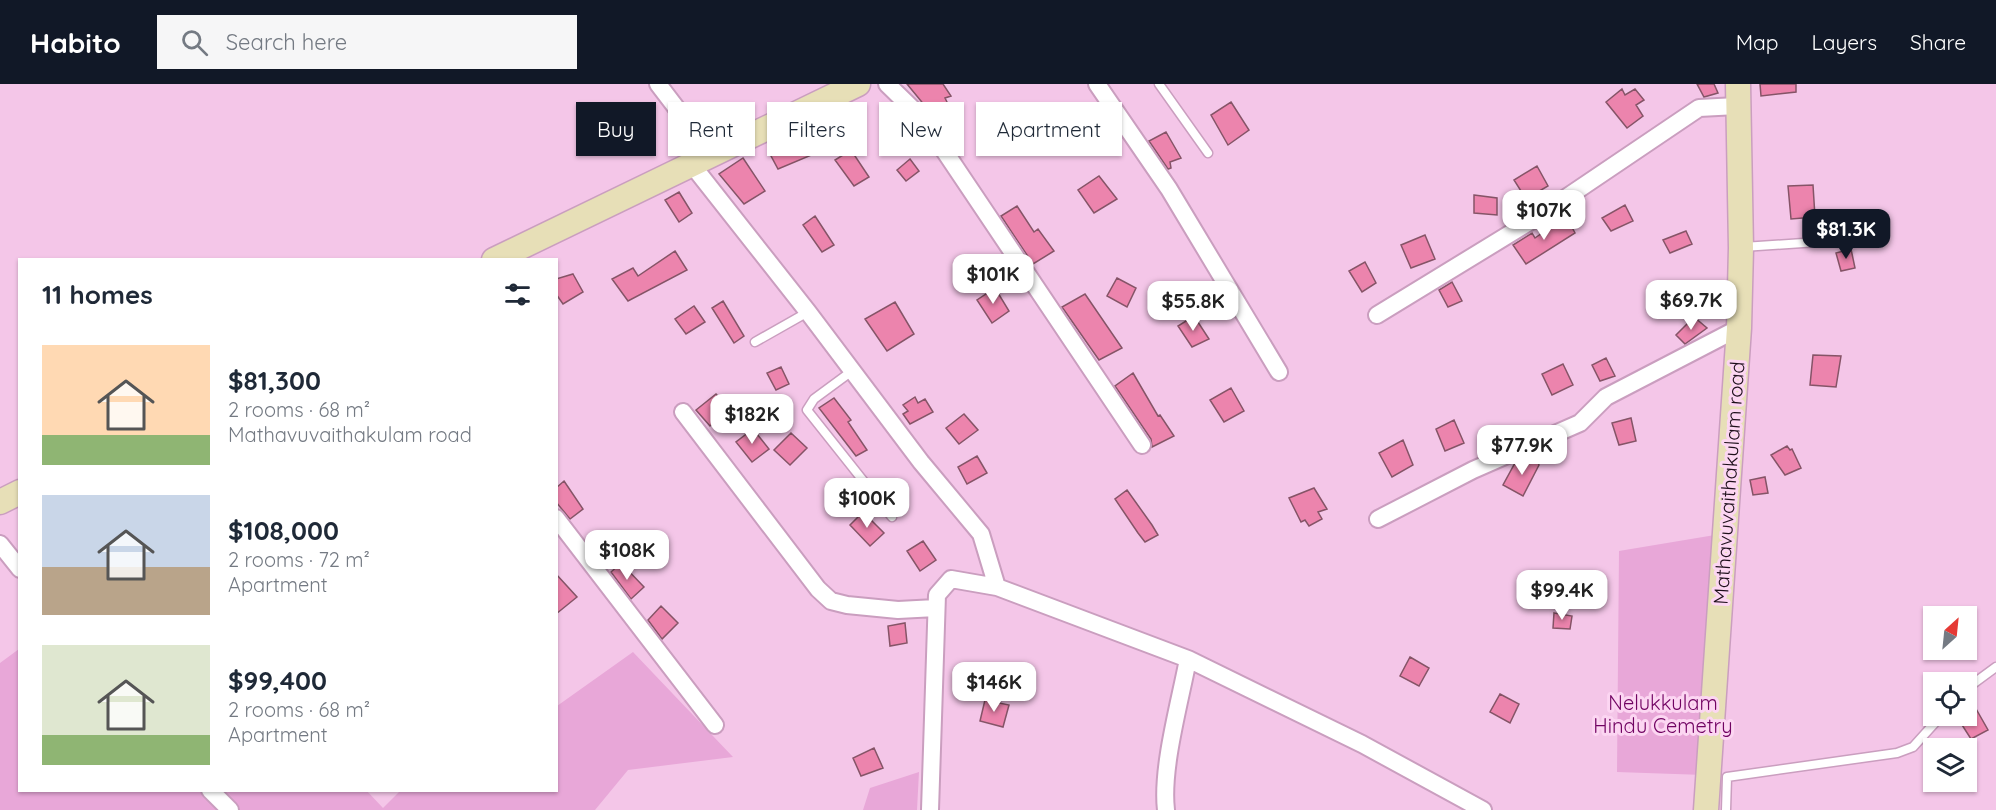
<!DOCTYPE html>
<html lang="en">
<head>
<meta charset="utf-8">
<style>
	body { margin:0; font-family:Quicksand,sans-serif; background:#f6f6f7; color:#1f2937; height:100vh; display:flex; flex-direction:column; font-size:22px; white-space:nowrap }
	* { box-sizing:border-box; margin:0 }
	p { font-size:20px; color:#747a83 }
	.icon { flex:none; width:33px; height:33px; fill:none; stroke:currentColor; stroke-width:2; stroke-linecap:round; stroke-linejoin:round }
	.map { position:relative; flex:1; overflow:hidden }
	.details { position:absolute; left:18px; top:174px; width:540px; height:534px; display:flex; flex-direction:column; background:#fff; border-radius:0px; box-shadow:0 2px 4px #0004 }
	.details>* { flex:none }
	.guide { position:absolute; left:576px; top:18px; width:570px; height:54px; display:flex; gap:12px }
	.needle { width:39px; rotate:27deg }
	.buttons { position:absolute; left:1923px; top:522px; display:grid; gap:12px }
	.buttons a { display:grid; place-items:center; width:54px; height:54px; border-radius:0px; background:#fff; box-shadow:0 2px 4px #0004; font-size:30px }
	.price { position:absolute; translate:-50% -51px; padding:0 14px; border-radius:12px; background:#fff; color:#222; font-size:20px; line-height:39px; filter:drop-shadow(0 2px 3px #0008) }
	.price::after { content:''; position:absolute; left:50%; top:36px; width:18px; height:14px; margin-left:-9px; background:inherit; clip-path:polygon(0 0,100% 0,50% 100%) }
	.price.selected { background:#111827; color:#fff }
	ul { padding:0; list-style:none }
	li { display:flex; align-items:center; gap:18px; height:150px; padding:0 24px }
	li span { display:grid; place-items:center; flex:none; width:168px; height:120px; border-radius:0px; color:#555 }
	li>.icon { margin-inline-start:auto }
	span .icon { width:72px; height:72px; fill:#fffc; stroke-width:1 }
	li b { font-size:26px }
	h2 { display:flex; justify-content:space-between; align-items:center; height:72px; padding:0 24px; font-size:26px }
	.tag { padding:0 21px; border-radius:0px; background:#fff; box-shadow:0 2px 4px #0004; font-size:21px; line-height:54px }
	.tag.selected { background:#111827; color:#fff }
	header { display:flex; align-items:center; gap:36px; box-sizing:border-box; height:84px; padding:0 30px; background:#111827; color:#fff }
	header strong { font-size:28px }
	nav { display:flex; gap:33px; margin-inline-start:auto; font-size:21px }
	.search { width:420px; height:54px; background:#f6f6f7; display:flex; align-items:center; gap:15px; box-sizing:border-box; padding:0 21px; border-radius:0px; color:#747a83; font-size:22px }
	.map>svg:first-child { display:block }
	.green { fill:#e8a7d8 }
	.building { fill:#ec84ad; stroke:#855467; stroke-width:1.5 }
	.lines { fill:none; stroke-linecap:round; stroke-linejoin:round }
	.lane-casing { stroke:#ca9ebf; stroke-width:11 }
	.street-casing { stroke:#ca9ebf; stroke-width:20 }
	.secondary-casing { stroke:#ca9ebf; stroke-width:27 }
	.lane { stroke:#fff; stroke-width:8 }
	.street { stroke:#fff; stroke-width:16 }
	.secondary { stroke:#e7dfb7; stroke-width:24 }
	.labels { text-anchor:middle; stroke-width:6; stroke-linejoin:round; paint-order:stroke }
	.street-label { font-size:20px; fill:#1d0e1a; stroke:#fcd6f2 }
	.park-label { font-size:20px; fill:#710362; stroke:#fcd6f2 }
</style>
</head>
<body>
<header>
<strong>Habito</strong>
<div class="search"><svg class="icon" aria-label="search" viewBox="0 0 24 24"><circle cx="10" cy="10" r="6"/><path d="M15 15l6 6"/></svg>Search here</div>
<nav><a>Map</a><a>Layers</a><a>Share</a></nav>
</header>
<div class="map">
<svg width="1996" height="726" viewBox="0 0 1996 726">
	<rect width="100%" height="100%" fill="#f4c6e8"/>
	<path class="green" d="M1715,451L1704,691L1617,688L1619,467Z
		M19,565L20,706H366L383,724L400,707L556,706L557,622L633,568L733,673L628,686L595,726H0V579Z
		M919,688L917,726H863L870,704Z"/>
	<path class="building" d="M907,0H943L951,12L945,14L952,28L935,34Z
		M1697,0H1714L1718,9L1704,13Z
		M1760,0H1796V8L1761,12Z
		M1622,5L1625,11L1635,5L1644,16L1636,21L1643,32L1627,44L1606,18Z
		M1231,18L1249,46L1228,61L1211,31Z
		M801,48L814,70L778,85L770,70L791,60L788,54Z
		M1166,48L1181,74L1170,78L1171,84L1168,85L1149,57Z
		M851,66L869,93L854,102L835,76Z
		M743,74L765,107L744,120L719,90Z
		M910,75L919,87L906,97L897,86Z
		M1537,82L1548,102L1526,115L1514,96Z
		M1099,92L1117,115L1094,129L1078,106Z
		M1813,101L1815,133L1791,135L1788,102Z
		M679,108L692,129L679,138L665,116Z
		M1474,111L1497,114V131L1474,129Z
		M1625,121L1633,137L1611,147L1602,134Z
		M1017,122L1034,148L1038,145L1054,167L1033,180L1001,132Z
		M815,132L834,161L822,168L803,141Z
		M1566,132L1575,149L1526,180L1513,161L1532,149L1535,154Z
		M1686,147L1692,160L1670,169L1663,156Z
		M1425,151L1435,175L1411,184L1401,161Z
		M1851,165L1855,184L1841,187L1836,169Z
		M675,167L687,186L628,217L612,195L633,184L638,192Z
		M1365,178L1376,199L1362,208L1349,187Z
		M573,190L583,208L563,220L556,210V195Z
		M1117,194L1136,204L1127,223L1107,212Z
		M1452,198L1462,217L1448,223L1439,206Z
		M995,204L1009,227L992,239L977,216Z
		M1085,210L1122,264L1099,276L1062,223Z
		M723,217L744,252L734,259L712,224Z
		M895,218L914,250L887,267L865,235Z
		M694,222L705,238L686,250L675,235Z
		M1194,232L1209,255L1192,263L1178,242Z
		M1694,233L1707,244L1685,260L1676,251Z
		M1813,271L1841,272L1836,303L1810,301Z
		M1606,274L1615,292L1600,297L1592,281Z
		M1563,280L1573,301L1552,311L1542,290Z
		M781,283L789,300L776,306L767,289Z
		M1133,289L1158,332L1160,331L1174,352L1152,363L1151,355L1115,302Z
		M1231,304L1244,327L1224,338L1210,316Z
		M716,310L730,326L710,342L696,326Z
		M915,313L918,319L925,315L933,328L910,340L903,330L908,327L903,321Z
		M834,314L851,336L848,338L867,366L856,372L819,324Z
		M964,330L978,346L959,360L946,344Z
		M1631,334L1636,357L1619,361L1612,339Z
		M1454,336L1464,359L1445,367L1436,345Z
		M753,345L769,365L752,378L736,358Z
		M791,349L807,364L790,381L774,366Z
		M1403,356L1413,381L1392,393L1379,369Z
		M1787,362L1790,366L1792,365L1801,384L1785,391L1771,371Z
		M977,372L987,389L967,400L958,383Z
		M1536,373L1539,381L1523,412L1503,401L1515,379Z
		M1765,393L1768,409L1753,411L1750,396Z
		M564,397L583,425L570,435L556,418V404Z
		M1314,404L1327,425L1318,428L1322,435L1309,442L1305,436L1301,438L1289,414Z
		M1127,406L1152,441L1158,451L1145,458L1138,449L1115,415Z
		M863,428L884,449L870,462L850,441Z
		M923,457L936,476L920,487L907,467Z
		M621,479L644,503L631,515L611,488Z
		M556,490L577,513L556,530Z
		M661,522L678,539L662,555L648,536Z
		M1554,529L1572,532L1570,545L1553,544Z
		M905,539L907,559L890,562L888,542Z
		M1410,573L1429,584L1419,602L1400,592Z
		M1500,610L1519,620L1510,639L1490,628Z
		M985,616L1009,621L1003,643L980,637Z
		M1975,623L1988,646L1971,655L1957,633L1966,632V628Z
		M874,664L883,684L861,692L853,674Z"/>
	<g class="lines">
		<g class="lane-casing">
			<path id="lane" d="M1159,0L1208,69
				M1743,163L1832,157
				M755,258L808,228
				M852,287L814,315L807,326L892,433
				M1966,605L1996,583
				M1726,726L1727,693L1897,669L1913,663L1941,632"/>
		</g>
		<g class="street-casing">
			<path id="street" d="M658,0L713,72
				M887,0L923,35L1142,361
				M1097,0L1169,105L1279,288
				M693,82L808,228L921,378L981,450L997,503
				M1377,231L1539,132L1699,24L1737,22
				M683,328L818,505L831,517L847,521L898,526L936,524
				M556,434L715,641
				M1378,435L1473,386L1580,339L1606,313L1739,244
				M0,460L20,485
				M210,706L230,726
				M930,726L937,511L951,495L997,503L1188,575L1362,660L1483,726
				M1166,726C1161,684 1180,618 1188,575"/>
		</g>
		<g class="secondary-casing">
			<path id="secondary" d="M494,176L858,0
				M0,418L20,408
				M1706,726L1739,244L1741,164L1738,0"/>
		</g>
		<use href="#lane" class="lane"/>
		<use href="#street" class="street"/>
		<use href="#secondary" class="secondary"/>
	</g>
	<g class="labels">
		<g class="street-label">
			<text transform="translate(1729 399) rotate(-86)" y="7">Mathavuvaithakulam road</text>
		</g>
		<g class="park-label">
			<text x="1663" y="626">Nelukkulam<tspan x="1663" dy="23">Hindu Cemetry</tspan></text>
		</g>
	</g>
</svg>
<div class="buttons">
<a><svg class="needle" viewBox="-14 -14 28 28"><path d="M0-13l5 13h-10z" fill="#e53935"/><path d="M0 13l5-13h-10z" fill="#747a83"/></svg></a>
<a><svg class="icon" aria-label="locate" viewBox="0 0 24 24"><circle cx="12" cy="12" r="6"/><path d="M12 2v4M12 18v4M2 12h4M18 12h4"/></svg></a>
<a><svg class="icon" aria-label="layers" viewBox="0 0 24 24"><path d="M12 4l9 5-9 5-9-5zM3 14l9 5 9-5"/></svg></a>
</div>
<b class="price" style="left:1544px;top:157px">$107K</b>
<b class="price selected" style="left:1846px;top:176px">$81.3K</b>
<b class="price" style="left:993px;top:221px">$101K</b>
<b class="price" style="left:1691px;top:247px">$69.7K</b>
<b class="price" style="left:1193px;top:248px">$55.8K</b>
<b class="price" style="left:752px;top:361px">$182K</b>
<b class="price" style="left:1522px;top:392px">$77.9K</b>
<b class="price" style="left:867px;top:445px">$100K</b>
<b class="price" style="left:627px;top:497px">$108K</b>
<b class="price" style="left:1562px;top:537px">$99.4K</b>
<b class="price" style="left:994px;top:629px">$146K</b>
<div class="guide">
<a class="tag selected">Buy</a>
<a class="tag">Rent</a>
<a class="tag">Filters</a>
<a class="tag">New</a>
<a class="tag">Apartment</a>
</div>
<section class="details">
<h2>11 homes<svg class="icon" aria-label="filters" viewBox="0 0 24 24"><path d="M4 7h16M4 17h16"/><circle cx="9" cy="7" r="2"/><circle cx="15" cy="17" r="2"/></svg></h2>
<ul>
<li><span style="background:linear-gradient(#ffd9b3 75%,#8fb573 0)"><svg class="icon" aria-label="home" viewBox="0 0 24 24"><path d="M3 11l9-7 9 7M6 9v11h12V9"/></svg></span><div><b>$81,300</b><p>2 rooms · 68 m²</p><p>Mathavuvaithakulam road</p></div></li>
<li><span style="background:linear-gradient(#c9d6e8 60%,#b9a48a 0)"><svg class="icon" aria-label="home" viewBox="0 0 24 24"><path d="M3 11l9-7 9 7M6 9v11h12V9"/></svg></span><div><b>$108,000</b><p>2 rooms · 72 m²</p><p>Apartment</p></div></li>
<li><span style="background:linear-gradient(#dfe7d0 75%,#8fb573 0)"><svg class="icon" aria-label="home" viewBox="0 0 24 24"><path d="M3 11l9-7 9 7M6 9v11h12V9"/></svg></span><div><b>$99,400</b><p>2 rooms · 68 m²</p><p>Apartment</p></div></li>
</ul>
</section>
</div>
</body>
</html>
